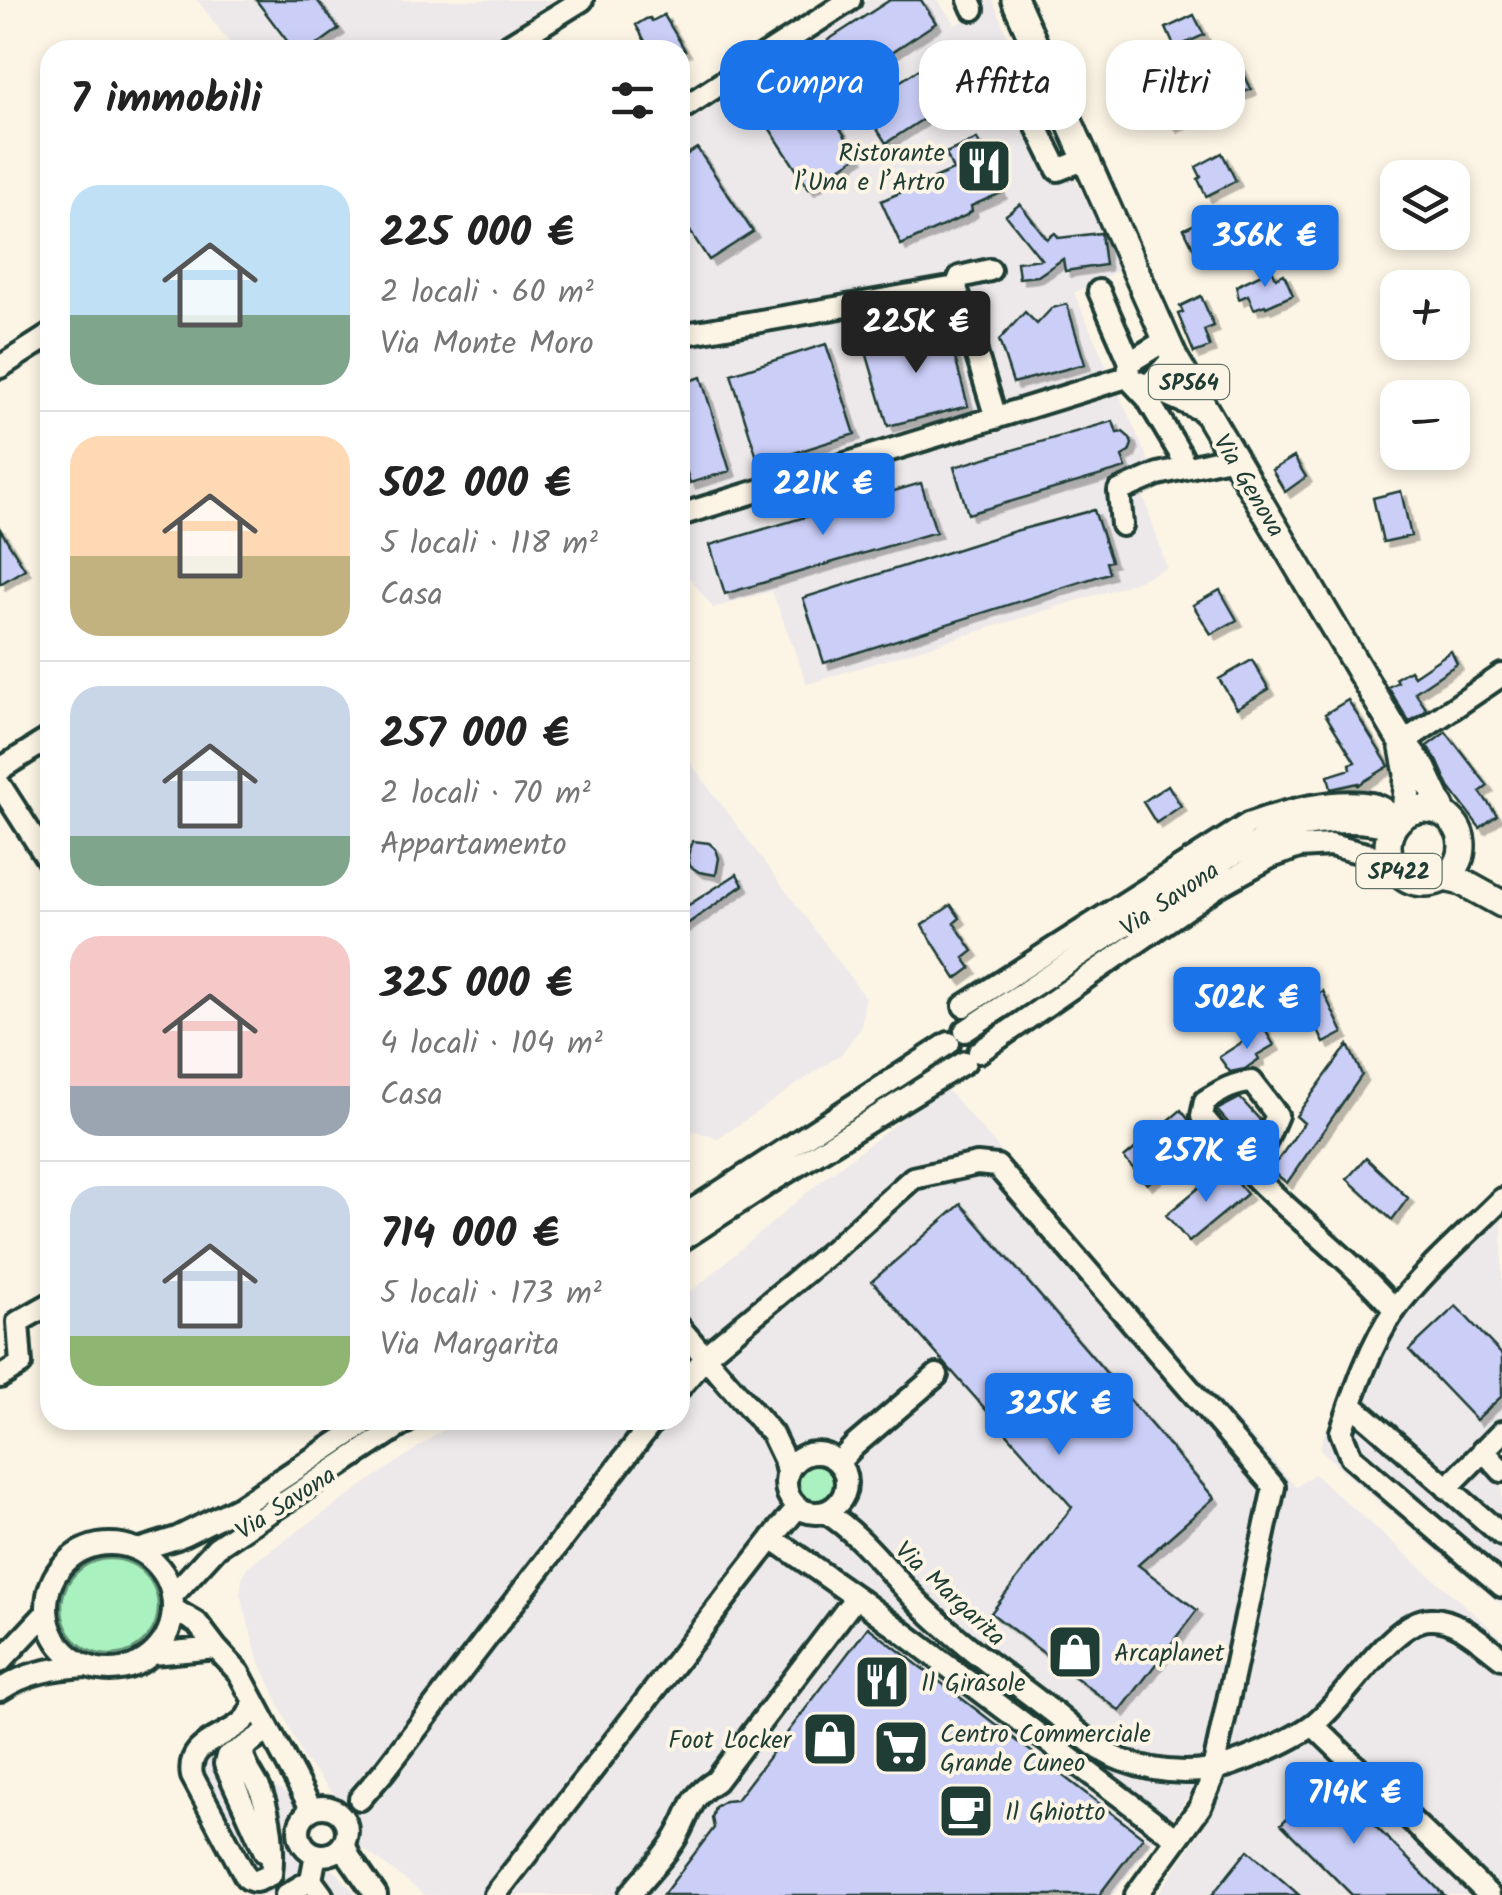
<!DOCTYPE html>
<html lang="it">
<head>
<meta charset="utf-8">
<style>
	body { margin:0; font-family:Kalam,sans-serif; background:#f2f2f2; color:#222; height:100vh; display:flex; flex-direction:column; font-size:38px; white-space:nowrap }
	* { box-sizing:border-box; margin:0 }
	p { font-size:32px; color:#767676 }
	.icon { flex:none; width:55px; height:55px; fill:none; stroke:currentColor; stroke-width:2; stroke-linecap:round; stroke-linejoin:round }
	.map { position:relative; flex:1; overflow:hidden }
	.side { position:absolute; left:40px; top:40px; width:650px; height:1390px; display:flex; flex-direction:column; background:#fff; border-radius:30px; box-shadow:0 5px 15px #0003 }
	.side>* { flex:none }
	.hud { position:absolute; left:720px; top:40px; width:630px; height:90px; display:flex; gap:20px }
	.fabs { position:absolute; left:1380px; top:160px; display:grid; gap:20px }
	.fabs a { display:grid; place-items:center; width:90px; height:90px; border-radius:20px; background:#fff; box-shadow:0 5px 15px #0003; font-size:50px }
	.price { position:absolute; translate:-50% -85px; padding:0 22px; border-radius:10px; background:#1a73e8; color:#fff; font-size:32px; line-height:65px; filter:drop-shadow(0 2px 5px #0008) }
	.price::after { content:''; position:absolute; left:50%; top:60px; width:30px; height:22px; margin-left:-15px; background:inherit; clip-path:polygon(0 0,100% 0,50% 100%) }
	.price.on { background:#222; color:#fff }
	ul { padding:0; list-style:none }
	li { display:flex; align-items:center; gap:30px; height:250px; padding:0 30px }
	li+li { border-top:2px solid #e0e0e0 }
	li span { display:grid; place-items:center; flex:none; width:280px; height:200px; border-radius:30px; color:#555 }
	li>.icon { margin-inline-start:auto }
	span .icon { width:120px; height:120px; fill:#fffc; stroke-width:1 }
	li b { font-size:42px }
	h2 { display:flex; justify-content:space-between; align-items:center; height:120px; padding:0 30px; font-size:42px }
	.pill { padding:0 35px; border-radius:30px; background:#fff; box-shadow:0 5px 15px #0003; font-size:35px; line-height:90px }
	.pill.on { background:#1a73e8; color:#fff }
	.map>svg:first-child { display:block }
	.built { fill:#ede9ea }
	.green { fill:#a9f1be; stroke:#649779; stroke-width:2.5 }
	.building { fill:#cbcef7; stroke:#1f3d34; stroke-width:2.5; filter:url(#shadow) }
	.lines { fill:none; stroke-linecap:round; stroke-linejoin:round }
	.minor-casing { stroke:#1f3d34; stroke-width:28 }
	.major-casing { stroke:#1f3d34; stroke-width:32 }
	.minor { stroke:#fcf5e5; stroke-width:20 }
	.major { stroke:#fcf5e5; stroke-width:25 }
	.labels { text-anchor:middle; stroke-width:8; stroke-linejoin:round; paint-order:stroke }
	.shield { fill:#fcf5e5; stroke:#617469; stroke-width:2.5 }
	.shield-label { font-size:22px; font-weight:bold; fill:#1f3d34 }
	.poi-label { font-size:25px; fill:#1f3d34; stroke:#fcf5e5; text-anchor:start }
	.street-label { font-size:25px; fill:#1f3d34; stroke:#fcf5e5 }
</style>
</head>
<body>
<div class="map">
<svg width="1502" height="1895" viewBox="0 0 1502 1895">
	<defs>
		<filter id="shadow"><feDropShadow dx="5.5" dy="5.5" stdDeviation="0" flood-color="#0004"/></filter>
	</defs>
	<rect width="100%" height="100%" fill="#fcf5e5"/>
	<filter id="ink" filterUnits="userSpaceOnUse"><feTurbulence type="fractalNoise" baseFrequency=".01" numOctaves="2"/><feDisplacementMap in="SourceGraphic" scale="20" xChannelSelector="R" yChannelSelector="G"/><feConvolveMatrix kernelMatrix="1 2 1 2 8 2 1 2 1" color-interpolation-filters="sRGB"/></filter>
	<g filter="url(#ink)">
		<path class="built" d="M197,0H553L476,50H235Z
			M866,0H937L956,25L989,0H993L1029,88L1121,269L1074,293L1151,466L1142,479V491L1167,568L1122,587L807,684L772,591L713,608L680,565V123Z
			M680,749L865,997L861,1028L841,1054L718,1139L680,1127Z
			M944,1086L1296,1487L1314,1474L1502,1638V1895H1157L1208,1821L1221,1754L1113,1895H425L357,1844L361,1826L303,1758L258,1658L240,1594L242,1578L248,1566L457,1420H680V1301L816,1185Z
			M1502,1182V1605L1343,1472L1320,1449L1323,1437L1380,1310L1390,1294Z
			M244,1705L265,1745L250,1754L263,1780L293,1796L295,1802L283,1824L282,1835L304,1858L320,1863L337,1873L357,1895H250L189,1790L180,1757L186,1748L239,1716Z"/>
		<path class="green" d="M797 1483a19 19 0 1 1 38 0a19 19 0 1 1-38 0Z
			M62 1607a48 48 0 1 1 96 0a48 48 0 1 1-96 0Z"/>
		<path class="building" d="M256,0H317L339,29L310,50H294Z
			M890,0H921L936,23L853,78L828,40Z
			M664,15L685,50H650L636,25L646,19L650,18L652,21Z
			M1194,15L1204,35L1175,48L1166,28Z
			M998,44L1008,58L999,65L1009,78L995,88L976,61Z
			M1234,52L1251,89L1172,127L1158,99L1180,88L1182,91L1216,74L1211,63Z
			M924,66L948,103L886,143L862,106Z
			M802,70L858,156L809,189L753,103Z
			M977,139L1001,193L971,206L972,211L965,216L901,245L881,201L953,170L946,153Z
			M697,148L753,232L709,260L680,216V159Z
			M1222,153L1236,181L1206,196L1198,179L1201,177L1196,167Z
			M1020,204L1047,239L1055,233L1059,238L1101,233L1105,265L1065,271L1063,259L1038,276L1019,278L1017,262L1041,259L1006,215Z
			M1286,215L1287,229L1247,234L1243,220Z
			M1208,218L1220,242L1196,253L1184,229Z
			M1272,269L1276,278L1284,274L1293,295L1266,307L1265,305L1254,309L1248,295L1239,299L1236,286Z
			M1201,296L1214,326L1204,330L1210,347L1194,353L1178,314L1183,312L1180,306Z
			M1067,304L1085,364L1013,383L999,340L1025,312L1037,324L1052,308Z
			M947,328L968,406L888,426L864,345L897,336L899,341Z
			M826,344L855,434L759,464L731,374Z
			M701,377L730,471L690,483L680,450V384Z
			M1113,421L1117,433L1123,432L1130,438L1132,444L1129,452L1122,456L1126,468L968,514L954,467Z
			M1294,457L1306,477L1285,492L1272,470Z
			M921,483L936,532L725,594L710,545Z
			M1401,491L1411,536L1383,542L1373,498Z
			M1094,510L1111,561L1106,562L1109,573L824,663L803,598L1015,531Z
			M0,529L25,569L0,584Z
			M1220,590L1237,620L1211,634L1193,605Z
			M1451,651L1457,664L1415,692L1427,710L1409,722L1388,687L1398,682L1396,678L1410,670L1414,676Z
			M1252,660L1269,689L1237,708L1219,679Z
			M1348,700L1389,766L1358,785V783L1331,789L1328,776L1351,769L1350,764L1355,762L1325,714Z
			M1446,732L1488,786L1480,792L1497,815L1480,828L1449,787L1437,760L1427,746Z
			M1168,785L1181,806L1156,823L1143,802Z
			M693,841L709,843L716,849L719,858L716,875L699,872L690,866L688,855Z
			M737,874L743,885L680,929V896L687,906Z
			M951,905L960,918L954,923L973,951L964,958L971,968L956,979L922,925Z
			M1323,991L1343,1033L1324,1043L1305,1004Z
			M1264,1028L1274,1045L1257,1055L1259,1059L1245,1069L1230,1072L1219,1057Z
			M1348,1045L1362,1075L1287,1183L1271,1170L1304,1123L1296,1116Z
			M1240,1098L1260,1120L1253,1137L1246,1143L1217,1110Z
			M1181,1110L1203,1139L1147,1184L1124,1158Z
			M1366,1158L1408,1198L1392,1220L1347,1179Z
			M1224,1167L1247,1194L1189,1242L1166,1215Z
			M961,1204L1214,1498L1138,1565L1197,1610L1120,1711L991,1613L1072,1507L872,1281Z
			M1456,1306L1502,1355V1396L1476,1420L1409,1350Z
			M868,1627L1143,1837L1099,1895H663L714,1828L712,1818L715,1807L725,1801L736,1800Z
			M1327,1778L1444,1895H1352L1281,1824Z
			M1248,1850L1299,1895H1212Z"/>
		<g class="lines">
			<g class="minor-casing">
				<path id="minor" d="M969,0L973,9
					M501,50L582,0
					M1053,85L1024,101L1058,170L1086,159
					M680,110L850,0
					M956,287L960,277L990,270
					M1099,291L1130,362
					M680,335L956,287L996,418
					M0,367L50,335
					M1128,373L1130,362L1166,340
					M1132,382L1147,398L1181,455
					M1148,386L1174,357
					M680,515L1127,377L1206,412
					M1122,525L1119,491L1158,474L1233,457
					M1402,743L1502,675
					M0,771L5,766L50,738
					M0,785L50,863
					M964,1006L1248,824C1284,811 1333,797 1372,804C1383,806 1390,814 1398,821
					M965,1031L1229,857C1243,850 1258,841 1273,835C1308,822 1357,817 1393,828
					M979,1052L1217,887L1271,857L1299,847L1330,845L1391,860
					M1252,1174L1277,1115L1252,1082C1233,1083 1221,1091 1205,1101L1202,1116C1222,1139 1241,1165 1264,1186C1308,1228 1355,1264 1395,1310
					M1502,1199C1466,1235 1424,1270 1394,1311C1370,1345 1354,1394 1341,1432L1351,1457L1502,1586
					M680,1218L949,1043
					M680,1241L769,1183L965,1062
					M680,1328L772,1434L784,1459L787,1472
					M0,1377L21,1364L18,1322L50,1304
					M680,1387L712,1350L834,1249L913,1178L977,1164L997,1166L1274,1487L1213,1770
					M1351,1404L1502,1535
					M1483,1450L1502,1471
					M786 1483a30 30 0 1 1 60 0a30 30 0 1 1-60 0Z
					M838,1463L854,1446L937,1375
					M1447,1488L1502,1432
					M825,1512C863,1535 891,1576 923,1607C963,1646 1009,1678 1053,1712C1073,1728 1097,1751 1121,1760C1151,1771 1179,1775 1210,1770C1237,1765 1293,1740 1314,1724C1346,1699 1392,1620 1430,1619C1456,1617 1483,1644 1502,1658
					M772,1538L860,1600L1177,1839
					M47 1607a63 63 0 1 1 126 0a63 63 0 1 1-126 0Z
					M138,1550L177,1538L239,1507L371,1420
					M172,1596L217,1547L409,1420
					M173,1609L197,1623L216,1648L239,1673L312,1810
					M153,1654L216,1648
					M0,1662L46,1613
					M0,1690C27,1672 55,1668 86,1666
					M254,1702C251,1709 249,1717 242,1722C221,1740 186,1743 192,1776L246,1877C255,1885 261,1879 271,1874C274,1848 271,1817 261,1792C255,1777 240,1763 244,1747L269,1730
					M1313,1725L1489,1895
					M244,1747L227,1756L225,1764L265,1852
					M360,1799L385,1770L654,1420
					M299 1831a24 24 0 1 1 48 0a24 24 0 1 1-48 0Z
					M344,1843L350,1858L376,1895
					M316,1854L311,1880L322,1895
					M286,1895L311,1880
					M495,1895L777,1532L798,1507
					M630,1895C645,1876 669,1852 679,1832C692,1808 690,1797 716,1781L856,1597
					M1136,1895L1200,1807L1216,1769"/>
			</g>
			<g class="major-casing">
				<path id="major" d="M1015,0L1174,357L1397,734L1422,767L1444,814
					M1403,748L1408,774L1405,815
					M1388 846a37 37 0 1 1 74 0a37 37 0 1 1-74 0Z
					M1444,878L1462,882L1502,904"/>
			</g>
			<use href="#minor" class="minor"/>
			<use href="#major" class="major"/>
		</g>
	</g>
	<defs>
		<g id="restaurant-square" transform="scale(2.875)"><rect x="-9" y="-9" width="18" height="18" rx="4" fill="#1f3d34" stroke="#fcf5e5"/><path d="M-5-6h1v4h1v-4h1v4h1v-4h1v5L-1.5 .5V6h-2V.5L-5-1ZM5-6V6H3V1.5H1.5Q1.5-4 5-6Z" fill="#fff"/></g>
		<g id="shop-square" transform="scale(2.875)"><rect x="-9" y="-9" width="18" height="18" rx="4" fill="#1f3d34" stroke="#fcf5e5"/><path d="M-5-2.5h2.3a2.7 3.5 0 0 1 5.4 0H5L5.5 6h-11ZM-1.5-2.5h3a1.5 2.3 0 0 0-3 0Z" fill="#fff"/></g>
		<g id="supermarket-square" transform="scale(2.875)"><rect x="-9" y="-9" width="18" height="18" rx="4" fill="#1f3d34" stroke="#fcf5e5"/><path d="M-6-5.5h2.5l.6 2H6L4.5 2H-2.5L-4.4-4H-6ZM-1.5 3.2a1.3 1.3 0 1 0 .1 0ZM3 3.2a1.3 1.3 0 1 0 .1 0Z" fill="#fff"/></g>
		<g id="cafe-square" transform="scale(2.875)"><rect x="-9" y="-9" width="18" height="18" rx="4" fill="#1f3d34" stroke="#fcf5e5"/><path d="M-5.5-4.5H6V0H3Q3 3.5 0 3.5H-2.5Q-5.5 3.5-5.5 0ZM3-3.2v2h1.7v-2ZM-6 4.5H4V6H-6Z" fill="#fff"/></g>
	</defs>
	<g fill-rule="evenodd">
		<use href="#restaurant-square" x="984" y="166"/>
		<use href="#shop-square" x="1075" y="1652"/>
		<use href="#restaurant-square" x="882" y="1682"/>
		<use href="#shop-square" x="830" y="1739"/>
		<use href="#supermarket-square" x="901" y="1747"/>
		<use href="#cafe-square" x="966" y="1811"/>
	</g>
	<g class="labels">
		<g class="shield">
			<rect x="1149" y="365" width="80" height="34" rx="8"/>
			<rect x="1356.5" y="854" width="85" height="34" rx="8"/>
		</g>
		<g class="shield-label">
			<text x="1189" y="390">SP564</text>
			<text x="1399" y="879">SP422</text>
		</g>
		<g class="poi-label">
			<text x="945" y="161" text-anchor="end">Ristorante<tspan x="945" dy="29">l’Una e l’Artro</tspan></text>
			<text x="1114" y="1661">Arcaplanet</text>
			<text x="921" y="1691">Il Girasole</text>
			<text x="940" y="1742">Centro Commerciale<tspan x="940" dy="29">Grande Cuneo</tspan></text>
			<text x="791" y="1748" text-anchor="end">Foot Locker</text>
			<text x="1005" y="1820">Il Ghiotto</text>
		</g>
		<g class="street-label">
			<text transform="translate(1250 485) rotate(59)" y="9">Via Genova</text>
			<text transform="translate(1169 898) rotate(-34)" y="9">Via Savona</text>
			<text transform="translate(285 1502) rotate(-33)" y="9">Via Savona</text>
			<text transform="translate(951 1593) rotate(43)" y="9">Via Margarita</text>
		</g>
	</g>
</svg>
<div class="fabs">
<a><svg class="icon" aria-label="layers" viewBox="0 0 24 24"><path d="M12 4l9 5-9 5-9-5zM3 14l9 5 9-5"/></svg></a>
<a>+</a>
<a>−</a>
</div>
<b class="price" style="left:1265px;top:290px">356K €</b>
<b class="price on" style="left:916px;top:376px">225K €</b>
<b class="price" style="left:823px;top:538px">221K €</b>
<b class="price" style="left:1247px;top:1052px">502K €</b>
<b class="price" style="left:1206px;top:1205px">257K €</b>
<b class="price" style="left:1059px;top:1458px">325K €</b>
<b class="price" style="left:1354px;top:1847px">714K €</b>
<div class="hud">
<a class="pill on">Compra</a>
<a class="pill">Affitta</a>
<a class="pill">Filtri</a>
</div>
<section class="side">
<h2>7 immobili<svg class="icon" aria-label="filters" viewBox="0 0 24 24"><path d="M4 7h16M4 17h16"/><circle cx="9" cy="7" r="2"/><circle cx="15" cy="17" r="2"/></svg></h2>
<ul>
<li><span style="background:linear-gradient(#bfe0f5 65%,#7fa58c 0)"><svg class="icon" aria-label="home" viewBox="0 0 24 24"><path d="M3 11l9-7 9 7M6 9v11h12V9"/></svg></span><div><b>225 000 €</b><p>2 locali · 60 m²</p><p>Via Monte Moro</p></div></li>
<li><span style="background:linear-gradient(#ffd9b3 60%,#c2b280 0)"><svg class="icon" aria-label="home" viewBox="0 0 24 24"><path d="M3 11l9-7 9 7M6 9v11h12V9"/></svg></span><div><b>502 000 €</b><p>5 locali · 118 m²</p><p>Casa</p></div></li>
<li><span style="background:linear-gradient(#c9d6e8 75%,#7fa58c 0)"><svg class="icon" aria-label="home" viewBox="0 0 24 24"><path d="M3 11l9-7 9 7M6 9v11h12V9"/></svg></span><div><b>257 000 €</b><p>2 locali · 70 m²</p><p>Appartamento</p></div></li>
<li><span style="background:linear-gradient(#f6c9c9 75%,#9aa5b1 0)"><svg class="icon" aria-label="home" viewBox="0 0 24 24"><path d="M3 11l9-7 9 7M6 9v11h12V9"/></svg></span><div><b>325 000 €</b><p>4 locali · 104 m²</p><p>Casa</p></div></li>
<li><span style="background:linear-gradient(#c9d6e8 75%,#8fb573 0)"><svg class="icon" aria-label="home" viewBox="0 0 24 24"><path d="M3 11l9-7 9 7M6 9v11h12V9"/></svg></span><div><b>714 000 €</b><p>5 locali · 173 m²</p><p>Via Margarita</p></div></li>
</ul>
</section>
</div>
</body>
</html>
